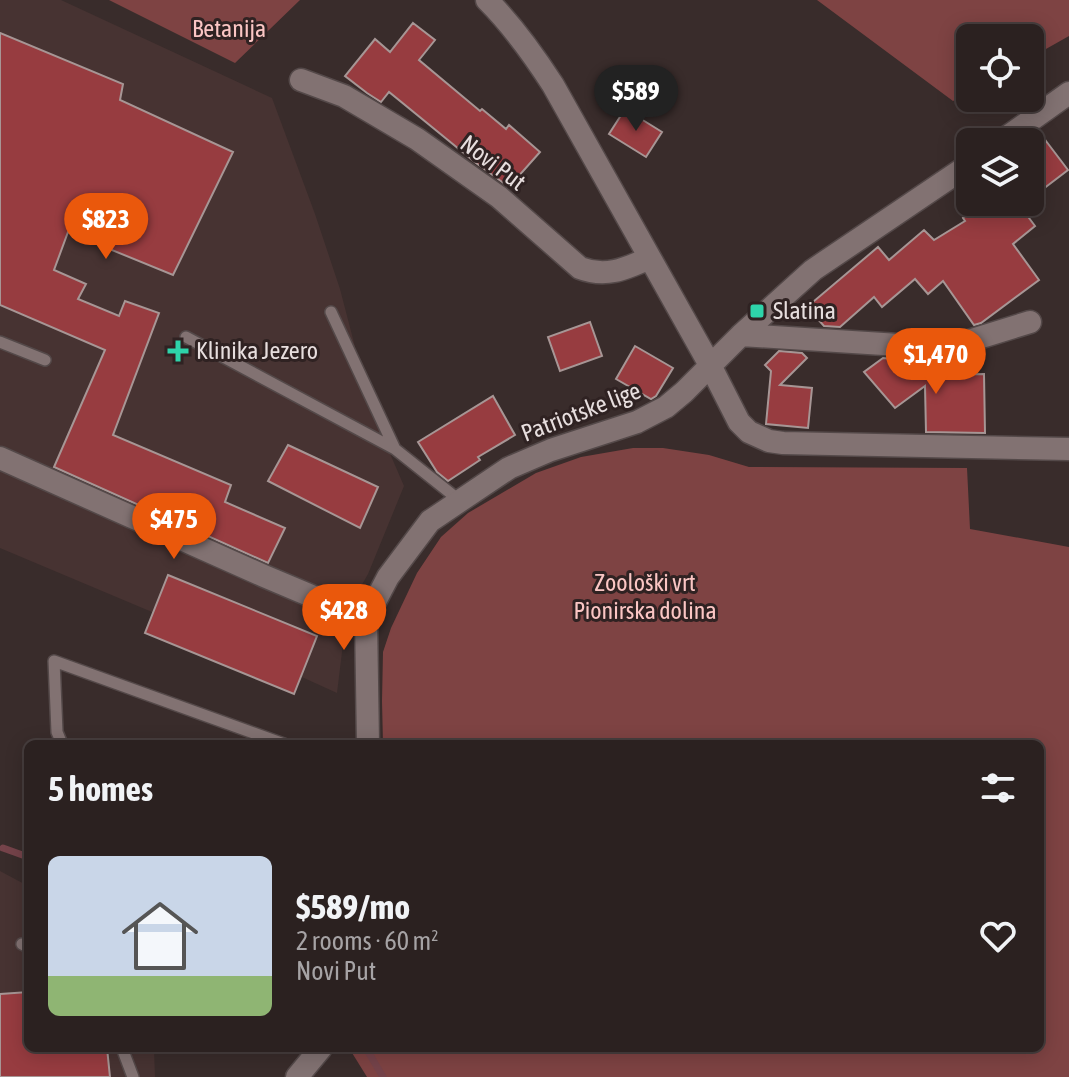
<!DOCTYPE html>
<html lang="en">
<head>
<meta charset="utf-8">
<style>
	body { margin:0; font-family:"Asap Condensed",sans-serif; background:#332929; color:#f1f3f6; height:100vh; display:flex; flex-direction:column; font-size:30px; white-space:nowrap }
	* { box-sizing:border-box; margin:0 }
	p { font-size:26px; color:#a6a3a5 }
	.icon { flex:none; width:44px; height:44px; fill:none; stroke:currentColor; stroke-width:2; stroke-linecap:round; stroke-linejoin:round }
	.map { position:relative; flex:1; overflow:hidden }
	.details { position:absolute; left:24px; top:740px; width:1020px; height:312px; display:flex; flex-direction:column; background:#2b2120; border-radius:12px; box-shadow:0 4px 20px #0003,0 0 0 2px #473e3e }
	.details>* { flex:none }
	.controls { position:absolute; left:956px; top:24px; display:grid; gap:16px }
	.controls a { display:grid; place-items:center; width:88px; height:88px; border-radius:12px; background:#2b2120; box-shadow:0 4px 20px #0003,0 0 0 2px #473e3e; font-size:40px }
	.price { position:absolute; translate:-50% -68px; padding:0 18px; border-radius:28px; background:#ea580c; color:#fff; font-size:26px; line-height:52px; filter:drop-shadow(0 2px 4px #0008) }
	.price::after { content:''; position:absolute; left:50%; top:48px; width:24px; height:18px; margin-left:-12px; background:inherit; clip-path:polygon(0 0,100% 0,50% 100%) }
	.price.current { background:#222; color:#fff }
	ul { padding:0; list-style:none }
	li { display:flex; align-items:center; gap:24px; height:200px; padding:0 24px }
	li+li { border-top:2px solid #473e3e }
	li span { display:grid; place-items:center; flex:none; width:224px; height:160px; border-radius:12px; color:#555 }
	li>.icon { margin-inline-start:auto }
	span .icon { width:96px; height:96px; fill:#fffc; stroke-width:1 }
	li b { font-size:34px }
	h2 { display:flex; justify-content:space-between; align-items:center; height:96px; padding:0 24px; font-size:34px }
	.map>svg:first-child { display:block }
	.built { fill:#473332 }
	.green { fill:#7e4343 }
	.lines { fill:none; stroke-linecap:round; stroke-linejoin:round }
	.stream { stroke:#75434a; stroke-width:7 }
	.building { fill:#973c40; stroke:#a79695; stroke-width:2 }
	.lane-casing { stroke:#544949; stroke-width:14 }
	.street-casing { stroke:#544949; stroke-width:25 }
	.lane { stroke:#827272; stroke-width:11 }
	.street { stroke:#827272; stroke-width:22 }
	.poi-dot { fill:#2ed4aa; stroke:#2f2222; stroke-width:3 }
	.labels { text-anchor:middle; stroke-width:6; stroke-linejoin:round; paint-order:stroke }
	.park-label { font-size:24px; fill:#fbc6c4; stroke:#2f2222 }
	.street-label { font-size:24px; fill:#e7dede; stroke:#2f2222 }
	.poi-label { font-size:24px; fill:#e7dede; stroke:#2f2222; text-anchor:start }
</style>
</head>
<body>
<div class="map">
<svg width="1069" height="1077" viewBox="0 0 1069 1077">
	<rect width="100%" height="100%" fill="#392c2b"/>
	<path class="built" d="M0,0H61L272,98L315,214L340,289L372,412L404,486L368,574L347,611L337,693L247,652L0,548Z
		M0,871L28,886V1048H158L154,1049L155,1077H0Z"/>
	<path class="green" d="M109,0H300L235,63Z
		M817,0H1069V36L1030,58V38H970V91L953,101Z
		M633,448H663L709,455L749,467L967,468L970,529L1069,547V1077H367L349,1048H1040V744H383L382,701L383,652L391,628L417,573L441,537L468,513L536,473L581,457Z"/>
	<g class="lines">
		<path class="stream" d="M3,848L28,857
			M366,1048L383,1077"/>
	</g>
	<path class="building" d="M413,23L435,40L419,60L480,111L482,109L506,129L509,125L540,152L509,187L476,163L389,92L381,102L367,93L345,76L375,39L390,52Z
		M0,33L123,84L120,100L233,152L173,275L68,232L54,270L86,284L78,299L119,316L125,301L159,313L113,435L231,485L225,502L285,528L268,563L54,467L105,350L0,305Z
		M625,109L662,132L646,157L609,134Z
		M1046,141L1068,170L1030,199V154Z
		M983,202H1017L1035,226L1013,244L1039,280L981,323L974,325L943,281L928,294L915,279L882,307L874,297L840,327L824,326L807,307L878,247L889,260L924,230L934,240L965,221L963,218Z
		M590,322L602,356L560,371L548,337Z
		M635,346L673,368L656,396L651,399L616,379Z
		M779,351L802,353L807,358L780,385L812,388L808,428L766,424L771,371L765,365Z
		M883,358L894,359L906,375L984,374L985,433L926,432L925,386L895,408L864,372Z
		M493,396L515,435L478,457L480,460L448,481L437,472L418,442Z
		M288,445L378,487L360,528L268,481Z
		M168,575L317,636L294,694L145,633Z
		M28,992V1048H50V1051L107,1048L110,1077H0V994Z"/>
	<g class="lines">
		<g class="lane-casing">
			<path id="lane" d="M331,312L395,449
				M186,337L395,449L459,500
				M0,342L45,360
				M62,744L57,732L54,661L284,744
				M22,944L28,947
				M122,1048L133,1077"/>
		</g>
		<g class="street-casing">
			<path id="street" d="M487,0C513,26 533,54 553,85L710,365L739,422L749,432L769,441L783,443L1069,449
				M301,80L344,96L417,139L499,197L580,268C606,278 625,269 650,258
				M1000,142L1069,93
				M741,335L946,348L1030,322
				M0,458L264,576L366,619
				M368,744L366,619L388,577L430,521L509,468L551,450L637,422L666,407L684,392L741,335L813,270L970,164
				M297,1077L321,1048"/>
		</g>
		<use href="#lane" class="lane"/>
		<use href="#street" class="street"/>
	</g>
	<g class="poi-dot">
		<rect x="749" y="303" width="16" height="16" rx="4"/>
		<path d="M174 339h8v8h8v8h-8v8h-8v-8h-8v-8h8z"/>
	</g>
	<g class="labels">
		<g class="park-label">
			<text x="229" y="37">Betanija</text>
			<text x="645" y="591">Zoološki vrt<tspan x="645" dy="28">Pionirska dolina</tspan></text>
		</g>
		<g class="street-label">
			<text transform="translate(493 163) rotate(37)" y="8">Novi Put</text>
			<text transform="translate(581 412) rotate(-21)" y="8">Patriotske lige</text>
		</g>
		<g class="poi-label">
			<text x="773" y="319">Slatina</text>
			<text x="196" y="359">Klinika Jezero</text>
		</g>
	</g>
</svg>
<div class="controls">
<a><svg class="icon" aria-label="locate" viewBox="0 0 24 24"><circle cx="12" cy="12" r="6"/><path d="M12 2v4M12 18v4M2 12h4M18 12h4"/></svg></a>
<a><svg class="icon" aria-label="layers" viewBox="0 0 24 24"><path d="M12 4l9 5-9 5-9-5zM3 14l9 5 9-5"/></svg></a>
</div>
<b class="price current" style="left:636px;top:133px">$589</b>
<b class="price" style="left:106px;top:261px">$823</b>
<b class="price" style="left:936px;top:396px">$1,470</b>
<b class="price" style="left:174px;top:561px">$475</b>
<b class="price" style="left:344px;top:652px">$428</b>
<section class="details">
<h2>5 homes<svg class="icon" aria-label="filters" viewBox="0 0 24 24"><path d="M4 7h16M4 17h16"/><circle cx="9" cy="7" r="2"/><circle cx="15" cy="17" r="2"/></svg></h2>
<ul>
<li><span style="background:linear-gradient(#c9d6e8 75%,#8fb573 0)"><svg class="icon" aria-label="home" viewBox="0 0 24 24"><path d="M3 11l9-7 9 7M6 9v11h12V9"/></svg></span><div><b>$589/mo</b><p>2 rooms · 60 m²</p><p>Novi Put</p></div><svg class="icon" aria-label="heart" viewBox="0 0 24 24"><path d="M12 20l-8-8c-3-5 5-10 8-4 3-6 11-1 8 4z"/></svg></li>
</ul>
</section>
</div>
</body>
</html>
